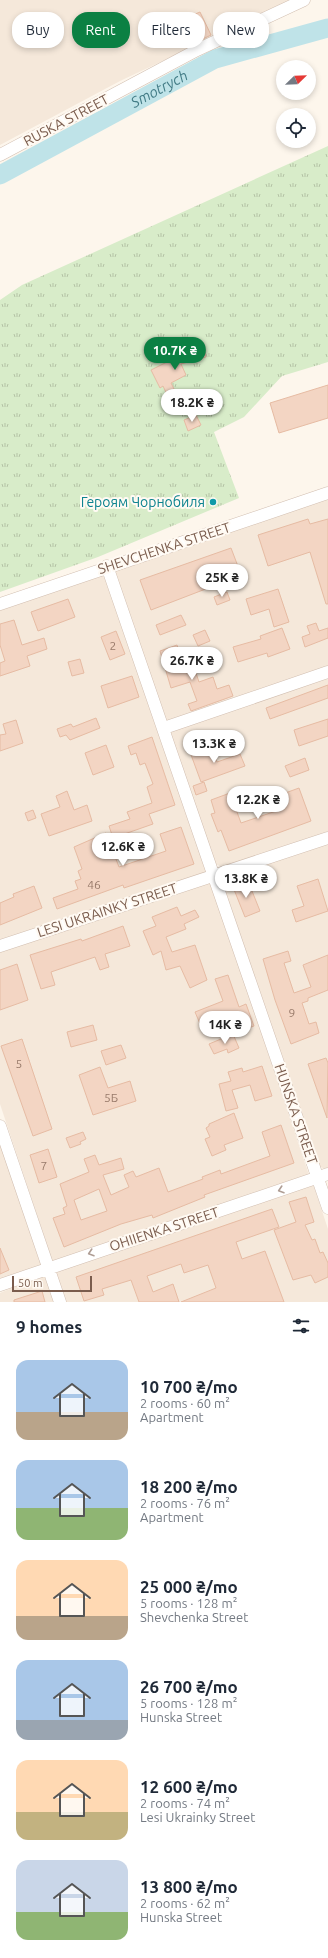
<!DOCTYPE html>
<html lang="en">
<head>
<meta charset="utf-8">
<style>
	body { margin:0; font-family:Ubuntu,sans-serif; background:#f6f6f7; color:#1f2937; height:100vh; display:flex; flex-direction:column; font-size:15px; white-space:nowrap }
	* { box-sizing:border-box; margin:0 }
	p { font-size:13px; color:#747a83 }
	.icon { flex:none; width:22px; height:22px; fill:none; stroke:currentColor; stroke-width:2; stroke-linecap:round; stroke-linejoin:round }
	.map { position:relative; height:1302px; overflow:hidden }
	.details { display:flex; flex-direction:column; background:#fff; flex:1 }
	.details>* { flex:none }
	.guide { position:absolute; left:12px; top:12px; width:304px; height:36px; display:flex; gap:8px }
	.needle { width:26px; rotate:67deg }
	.buttons { position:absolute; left:276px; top:60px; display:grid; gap:8px }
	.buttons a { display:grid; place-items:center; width:40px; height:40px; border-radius:50%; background:#fff; box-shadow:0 2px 6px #0003; font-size:20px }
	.scale { position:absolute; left:12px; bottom:10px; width:80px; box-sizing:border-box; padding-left:4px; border:2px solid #7a5c4d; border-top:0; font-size:11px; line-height:14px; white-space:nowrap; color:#7a5c4d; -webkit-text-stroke:3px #fffaf3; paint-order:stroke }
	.price { position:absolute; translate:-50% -34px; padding:0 9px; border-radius:14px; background:#fff; color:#222; font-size:13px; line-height:26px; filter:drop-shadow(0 1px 2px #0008) }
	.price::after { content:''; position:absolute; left:50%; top:24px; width:12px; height:9px; margin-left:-6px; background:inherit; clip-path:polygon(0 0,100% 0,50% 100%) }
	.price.on { background:#0b8043; color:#fff }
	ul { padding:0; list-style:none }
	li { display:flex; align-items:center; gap:12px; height:100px; padding:0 16px }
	li span { display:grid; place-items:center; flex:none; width:112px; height:80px; border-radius:12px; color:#555 }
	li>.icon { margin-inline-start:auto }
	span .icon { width:48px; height:48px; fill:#fffc; stroke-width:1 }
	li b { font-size:17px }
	h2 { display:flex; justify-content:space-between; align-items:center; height:48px; padding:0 16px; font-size:17px }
	.chip { padding:0 14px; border-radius:16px; background:#fff; box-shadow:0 2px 6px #0003; font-size:14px; line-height:36px }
	.chip.on { background:#0b8043; color:#fff }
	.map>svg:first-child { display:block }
	.residential { fill:#f5e8da }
	.grass { fill:url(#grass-tufts) }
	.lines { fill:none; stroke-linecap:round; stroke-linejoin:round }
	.river { stroke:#bfe3e8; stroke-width:19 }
	.building { fill:#f3d5c3; stroke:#e6bba3; fill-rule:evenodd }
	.minor-casing { stroke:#d1beb0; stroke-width:13 }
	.minor { stroke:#fff; stroke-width:12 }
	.oneway { stroke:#af9d94 }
	.culture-dot { fill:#0f9aa8; stroke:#fffaf3; stroke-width:1.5 }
	.labels { text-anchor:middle; stroke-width:4; stroke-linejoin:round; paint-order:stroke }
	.number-label { font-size:12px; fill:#987a6a }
	.street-label { font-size:14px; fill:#7a5c4d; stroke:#fffaf3 }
	.culture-label { font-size:14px; fill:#0d838f; stroke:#fffaf3; text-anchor:end }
	.water-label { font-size:15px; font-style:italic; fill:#437c86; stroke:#fffaf3 }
</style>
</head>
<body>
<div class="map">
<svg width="328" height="1302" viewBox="0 0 328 1302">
	<defs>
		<pattern id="grass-tufts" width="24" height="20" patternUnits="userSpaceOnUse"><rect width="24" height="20" fill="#d8ecc9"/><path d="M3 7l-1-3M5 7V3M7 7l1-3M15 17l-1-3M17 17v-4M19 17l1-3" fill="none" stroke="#b4c2a5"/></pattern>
	</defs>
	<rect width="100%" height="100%" fill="#fdf6ec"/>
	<path class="residential" d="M0,0H292L120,81L0,145Z
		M328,497V833L222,867L213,863L113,570Z
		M103,573L206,872L0,940V608Z
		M328,842V1168L326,1169L320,1167L222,881L225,875Z
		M210,880L309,1175L53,1263L0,1104V949Z
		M0,1144L41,1265L0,1280Z
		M313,1184L328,1229V1302H66L55,1271Z
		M45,1274L54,1302H0V1293Z"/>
	<path class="grass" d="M328,146V362L282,376L244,417L214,432L239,498L98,557L0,592V300L22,285Z"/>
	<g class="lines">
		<path class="river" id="s1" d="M0,175L215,59L328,28"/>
	</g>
	<path class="building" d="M200,12L211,35L199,41L195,33L188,35L186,29L181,31L177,22Z
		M204,348L206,357L181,364L186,375L171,383L177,395L169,399L163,386L160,388L151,370L185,353Z
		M328,385V418L279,433L270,403Z
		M196,415L201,425L188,431L184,420Z
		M308,519L310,524L328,519V604H326L310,552L268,566L258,535Z
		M231,548L239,569L214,579L216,585L151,610L140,580Z
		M278,589L289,622L274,627L269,609L251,615L246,599Z
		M227,592L230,600L217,605L214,597Z
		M68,599L75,617L38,631L31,612Z
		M181,615L186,625L160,635L156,625Z
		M14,620L22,645L44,638L47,649L27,656L30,666L0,676V663L5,661L0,645V624Z
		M316,623L319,631L328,628V638L305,647L302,637L310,634L307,626Z
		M282,628L290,649L268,657L267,653L238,662L233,647L261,639L260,636Z
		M205,630L210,641L198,646L193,635Z
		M116,631L125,654L110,660L101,637Z
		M177,645L186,673L195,670L199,682L213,677L217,689L229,685L233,696L191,711L188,704L197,701L190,682L171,688L160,651Z
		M80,659L84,673L72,676L68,662Z
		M132,676L139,697L108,708L101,686Z
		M328,685V698L270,719L266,708Z
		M96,718L100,728L70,740L66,735L60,737L57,729L71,724L73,727Z
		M328,719V736L299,746L294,730Z
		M16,720L23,743L0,751V735L6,734L3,724Z
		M152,737L175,805L149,814L153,824L113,838L109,826L130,819L127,812L152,803L147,787L153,784L145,763L140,765L136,753L131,755L128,746Z
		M106,745L114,767L93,775L85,753Z
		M211,745L217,762L240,754L245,766L201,782L190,752Z
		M305,758L309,770L290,777L285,766Z
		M204,782L207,791L196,795L193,786Z
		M299,788L311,821L229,851L221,830L218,832L211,814L215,813L211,800L230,793L241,823L282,809L277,796Z
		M67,791L74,810L87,805L92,821L49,836L41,814L60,807L56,796Z
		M33,810L36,818L28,821L25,813Z
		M181,827L194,864L124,888L123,885L57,909L53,898L78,889L75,881L81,879L78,871L82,869L74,847L106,833L119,867L166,851L160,834Z
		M318,879L328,911L296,922L292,910L304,906L297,886Z
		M248,881L260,911L245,917L233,887Z
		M34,886L42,908L0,925V903L14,897L13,894Z
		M177,907L181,916L195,910L199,917L184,924L186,929L166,937L172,952L195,945L207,980L190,988L180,966L166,970L161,951L153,955L143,931L156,926L152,917Z
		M123,926L130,946L105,954L109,967L100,970L95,957L51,972L55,985L41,989L30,955L81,939L82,941Z
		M288,951L291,961L284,963L294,993L311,987L303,965L328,955V990L308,998V1001L302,1003L309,1024L316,1022L319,1033L291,1044L275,1000L263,959Z
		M17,964L28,1000L0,1010V970Z
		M228,975L239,1007L246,1004L254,1026L229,1035L222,1017L201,1026L195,1012L223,1001L215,979Z
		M93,1025L97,1040L71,1047L67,1032Z
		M233,1034L239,1048L228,1053L227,1049L214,1054L209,1044Z
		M22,1039L52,1129L33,1136L1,1046Z
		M121,1045L126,1058L106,1065L101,1051Z
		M326,1058L328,1063L327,1118L308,1064Z
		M262,1066L272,1096L255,1101L250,1085L232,1090L238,1108L226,1111L219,1084L231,1081L228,1072L242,1068L243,1072Z
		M100,1067L108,1088L130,1081L136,1101L93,1115L79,1075Z
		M234,1113L243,1138L224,1145L226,1150L212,1156L205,1139L210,1137L206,1128L209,1126V1124Z
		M281,1125L294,1163L204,1195L205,1197L153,1218L152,1215L121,1224L64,1247L53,1218L65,1214L63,1208L67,1206L60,1184L89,1172L84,1159L95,1155L99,1165L121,1158L124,1169L103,1175L111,1195L129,1187L124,1175L133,1171L136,1177L159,1168L168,1192L203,1179L202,1177L220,1170L221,1174L270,1156L262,1132ZM99,1189L107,1211L81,1220L74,1200Z
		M83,1132L86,1139L80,1142L81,1144L70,1148L66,1138Z
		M48,1149L57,1177L39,1183L30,1155Z
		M306,1197L314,1222L305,1225L312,1240L315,1239L320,1253L323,1252L328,1263V1277L315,1283L311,1275L293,1280L274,1230L296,1222L289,1202Z
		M272,1209L279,1227L236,1242L242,1259L265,1251L284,1302H181L216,1288L208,1265L184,1273L181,1264L147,1276L153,1292L173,1284L179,1302H139L131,1280L102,1289L104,1295L84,1301L76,1277Z
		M0,1248L9,1270L0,1274Z
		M42,1291L45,1302H14V1300Z"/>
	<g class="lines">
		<g class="minor-casing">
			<path id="minor" d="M0,155L197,50L304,0
				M107,566L328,1208
				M0,604L328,493
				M164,728L328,672
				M0,946L328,838
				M0,1126L60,1302
				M0,1285L328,1174"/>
		</g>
		<use href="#minor" class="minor"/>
	</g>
	<defs><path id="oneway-chevron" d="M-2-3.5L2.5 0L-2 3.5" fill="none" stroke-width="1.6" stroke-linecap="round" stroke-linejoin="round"/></defs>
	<g class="oneway">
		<use href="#oneway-chevron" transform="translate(281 1190) rotate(162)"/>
		<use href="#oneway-chevron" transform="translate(91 1253) rotate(162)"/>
	</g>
	<circle class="culture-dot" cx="213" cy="502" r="4"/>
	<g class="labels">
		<g class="number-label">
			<text x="113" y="650">2</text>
			<text x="94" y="889">46</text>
			<text x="292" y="1017">9</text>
			<text x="19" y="1068">5</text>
			<text x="111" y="1102">5Б</text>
			<text x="44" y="1170">7</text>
		</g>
		<g class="street-label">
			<text transform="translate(66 120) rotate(-28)" y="5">RUSKA STREET</text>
			<text transform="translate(164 548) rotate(-18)" y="5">SHEVCHENKA STREET</text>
			<text transform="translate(107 910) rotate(-18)" y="5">LESI UKRAINKY STREET</text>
			<text transform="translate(296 1114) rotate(71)" y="5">HUNSKA STREET</text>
			<text transform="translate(164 1229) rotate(-18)" y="5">OHIIENKA STREET</text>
		</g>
		<g class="culture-label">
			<text x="205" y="507">Героям Чорнобиля</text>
		</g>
		<g class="water-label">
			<text dy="5" stroke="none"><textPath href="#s1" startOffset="181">Smotrych</textPath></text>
		</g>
	</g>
</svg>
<div class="buttons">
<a><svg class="needle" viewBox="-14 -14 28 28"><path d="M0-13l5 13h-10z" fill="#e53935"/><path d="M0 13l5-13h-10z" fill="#747a83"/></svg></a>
<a><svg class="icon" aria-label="locate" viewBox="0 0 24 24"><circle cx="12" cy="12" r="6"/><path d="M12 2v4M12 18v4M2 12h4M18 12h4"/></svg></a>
</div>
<div class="scale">50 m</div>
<b class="price on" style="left:175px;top:371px">10.7K ₴</b>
<b class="price" style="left:192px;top:423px">18.2K ₴</b>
<b class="price" style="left:222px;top:598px">25K ₴</b>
<b class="price" style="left:192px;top:681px">26.7K ₴</b>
<b class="price" style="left:214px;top:764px">13.3K ₴</b>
<b class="price" style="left:258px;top:820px">12.2K ₴</b>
<b class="price" style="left:123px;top:867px">12.6K ₴</b>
<b class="price" style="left:246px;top:899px">13.8K ₴</b>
<b class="price" style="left:225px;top:1045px">14K ₴</b>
<div class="guide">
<a class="chip">Buy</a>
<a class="chip on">Rent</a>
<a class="chip">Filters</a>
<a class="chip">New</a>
</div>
</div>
<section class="details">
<h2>9 homes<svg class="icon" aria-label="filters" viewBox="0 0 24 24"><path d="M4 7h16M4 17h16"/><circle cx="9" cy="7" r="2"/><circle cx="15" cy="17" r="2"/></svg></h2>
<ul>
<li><span style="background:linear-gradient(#a9c7e8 65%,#b9a48a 0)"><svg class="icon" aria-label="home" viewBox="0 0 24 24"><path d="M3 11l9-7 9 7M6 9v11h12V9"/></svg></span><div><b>10 700 ₴/mo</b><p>2 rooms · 60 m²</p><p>Apartment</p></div></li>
<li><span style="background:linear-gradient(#a9c7e8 60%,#8fb573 0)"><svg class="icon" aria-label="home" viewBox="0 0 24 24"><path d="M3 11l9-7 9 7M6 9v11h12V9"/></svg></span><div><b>18 200 ₴/mo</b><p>2 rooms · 76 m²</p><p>Apartment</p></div></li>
<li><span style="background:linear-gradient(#ffd9b3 70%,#b9a48a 0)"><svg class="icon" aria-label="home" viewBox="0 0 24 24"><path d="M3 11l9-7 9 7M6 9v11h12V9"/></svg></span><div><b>25 000 ₴/mo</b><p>5 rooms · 128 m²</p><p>Shevchenka Street</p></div></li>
<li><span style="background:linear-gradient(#a9c7e8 75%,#9aa5b1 0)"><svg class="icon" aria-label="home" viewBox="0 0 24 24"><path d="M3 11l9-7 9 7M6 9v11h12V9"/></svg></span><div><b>26 700 ₴/mo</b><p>5 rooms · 128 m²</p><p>Hunska Street</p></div></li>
<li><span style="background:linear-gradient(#ffd9b3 65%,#c2b280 0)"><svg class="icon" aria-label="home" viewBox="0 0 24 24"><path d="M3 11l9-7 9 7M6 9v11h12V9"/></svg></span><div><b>12 600 ₴/mo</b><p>2 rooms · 74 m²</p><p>Lesi Ukrainky Street</p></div></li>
<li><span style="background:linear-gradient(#c9d6e8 65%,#8fb573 0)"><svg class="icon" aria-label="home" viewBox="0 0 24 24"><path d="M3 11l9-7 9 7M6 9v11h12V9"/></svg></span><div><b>13 800 ₴/mo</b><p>2 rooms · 62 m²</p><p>Hunska Street</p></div></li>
</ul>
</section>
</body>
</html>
